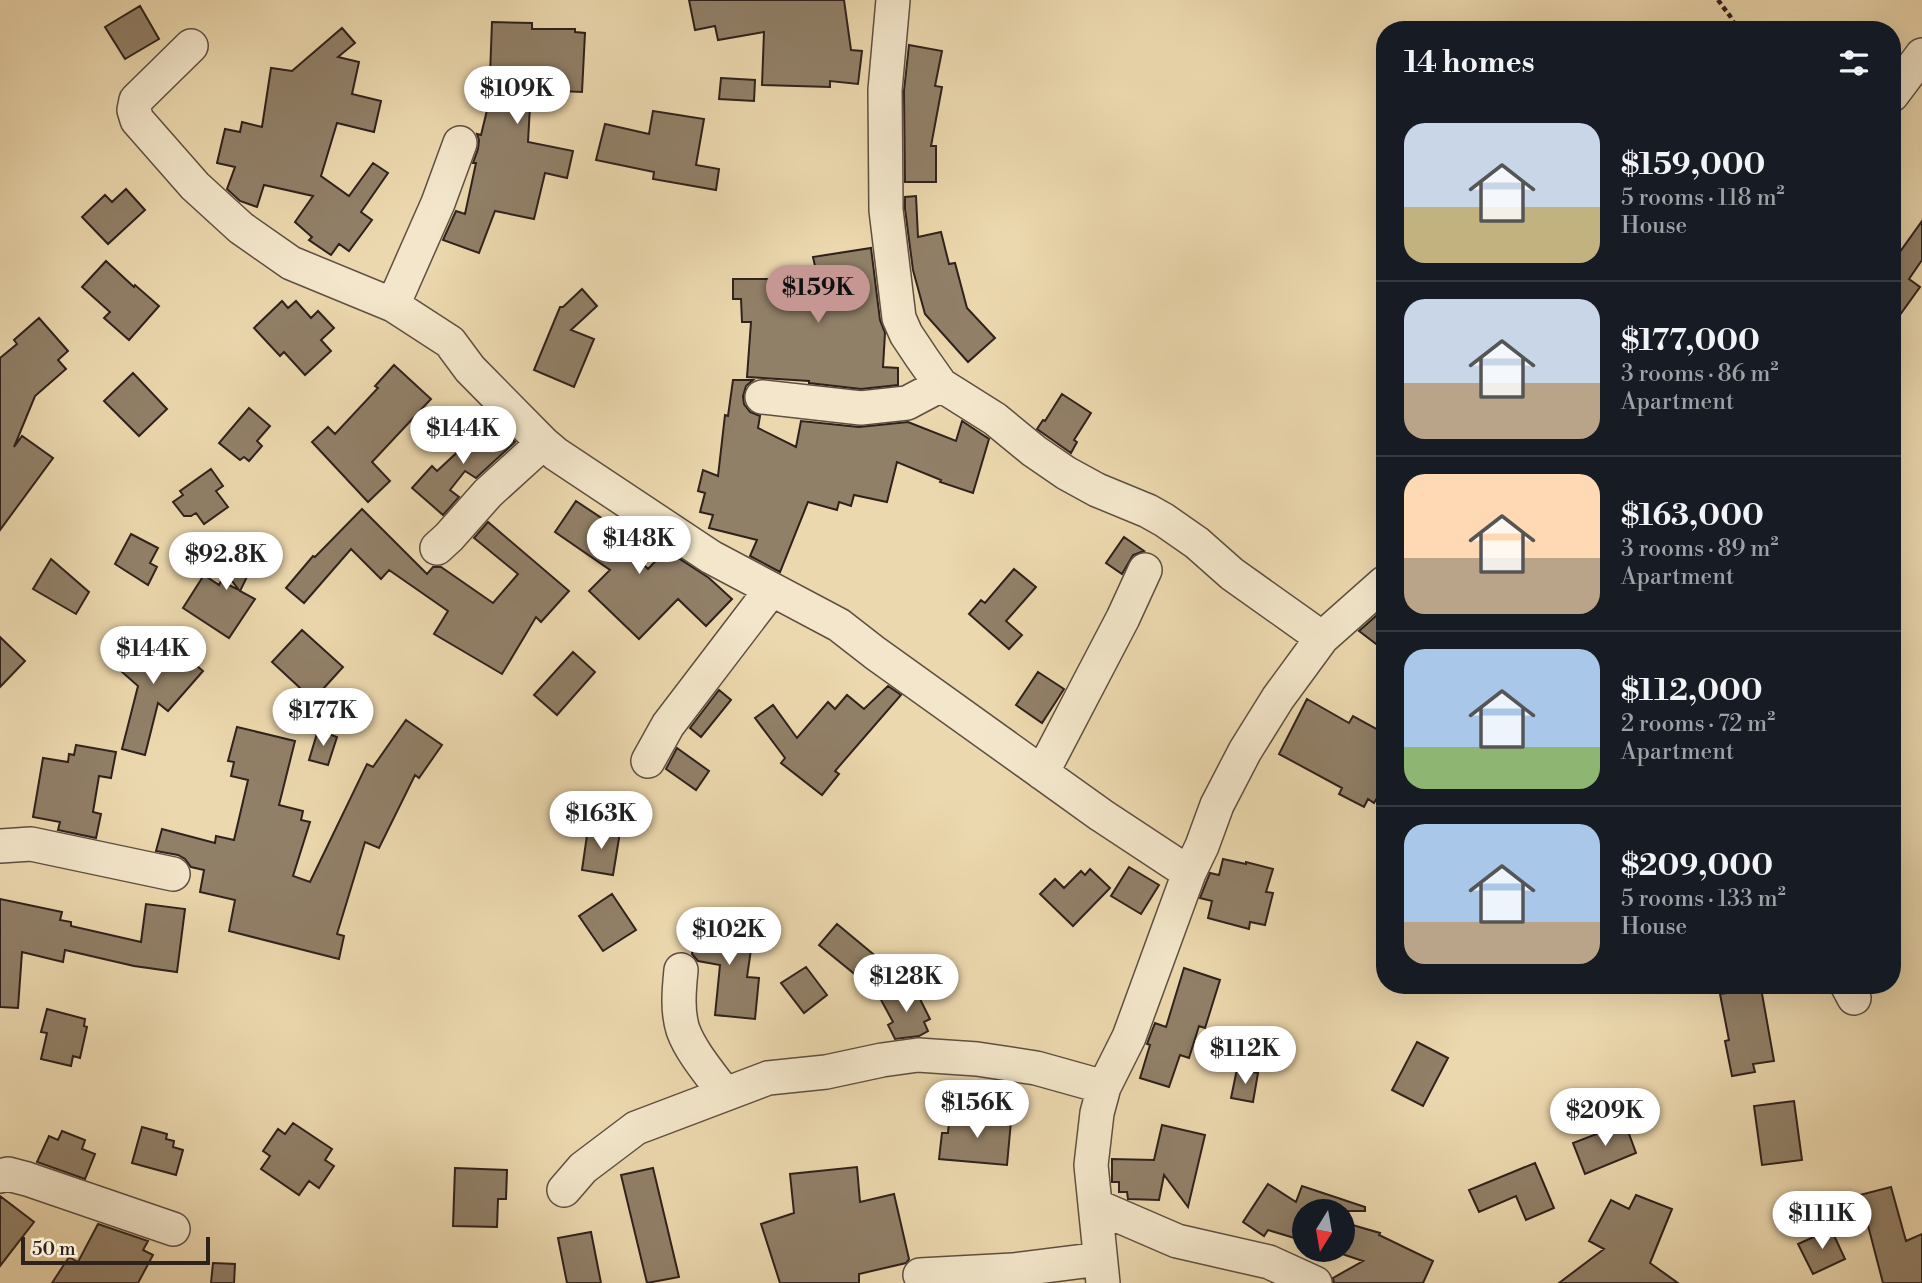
<!DOCTYPE html>
<html lang="en">
<head>
<meta charset="utf-8">
<style>
	body { margin:0; font-family:"Libre Bodoni",serif; background:#20242c; color:#f1f3f6; height:100vh; display:flex; flex-direction:column; font-size:26px; white-space:nowrap }
	* { box-sizing:border-box; margin:0 }
	p { font-size:23px; color:#9ea1a6 }
	.icon { flex:none; width:38px; height:38px; fill:none; stroke:currentColor; stroke-width:2; stroke-linecap:round; stroke-linejoin:round }
	.map { position:relative; flex:1; overflow:hidden }
	.sheet { position:absolute; left:1376px; top:21px; width:525px; height:973px; display:flex; flex-direction:column; background:#171b24; border-radius:28px; box-shadow:0 7px 28px #0002 }
	.sheet>* { flex:none }
	.needle { width:46px; rotate:191deg }
	.buttons { position:absolute; left:1292px; top:1199px; display:grid; gap:14px }
	.buttons a { display:grid; place-items:center; width:63px; height:63px; border-radius:50%; background:#171b24; box-shadow:0 7px 28px #0002; font-size:35px }
	.scale { position:absolute; left:21px; bottom:18px; width:189px; box-sizing:border-box; padding-left:7px; border:4px solid #2f211c; border-top:0; font-size:19px; line-height:24px; white-space:nowrap; color:#2f211c; -webkit-text-stroke:5px #f3e6ca; paint-order:stroke }
	.price { position:absolute; translate:-50% -60px; padding:0 16px; border-radius:24px; background:#fff; color:#222; font-size:23px; line-height:46px; filter:drop-shadow(0 2px 4px #0008) }
	.price::after { content:''; position:absolute; left:50%; top:42px; width:21px; height:16px; margin-left:-10px; background:inherit; clip-path:polygon(0 0,100% 0,50% 100%) }
	.price.on { background:#c59692; color:#111 }
	ul { padding:0; list-style:none }
	li { display:flex; align-items:center; gap:21px; height:175px; padding:0 28px }
	li+li { border-top:2px solid #363941 }
	li span { display:grid; place-items:center; flex:none; width:196px; height:140px; border-radius:21px; color:#555 }
	li>.icon { margin-inline-start:auto }
	span .icon { width:84px; height:84px; fill:#fffc; stroke-width:1 }
	li b { font-size:30px }
	h2 { display:flex; justify-content:space-between; align-items:center; height:84px; padding:0 28px; font-size:30px }
	.map>svg:first-child { display:block }
	.building { fill:#918068; stroke:#2f211c; stroke-width:2 }
	.lines { fill:none; stroke-linecap:round; stroke-linejoin:round }
	.minor-casing { stroke:#5e4f40; stroke-width:36 }
	.path { stroke:#2f211c; stroke-width:4.5; stroke-dasharray:5 3.5; stroke-linecap:butt }
	.minor { stroke:#f3e6ca; stroke-width:33 }
</style>
</head>
<body>
<div class="map">
<svg width="1922" height="1283" viewBox="0 0 1922 1283">
	<rect width="100%" height="100%" fill="#ecd8ae"/>
	<filter id="stains"><feTurbulence type="fractalNoise" baseFrequency=".00286" numOctaves="4"/><feColorMatrix values="0 0 0 0 .2 0 0 0 0 .09 0 0 0 0 .02 0 0 0 .5 -.17"/></filter>
	<radialGradient id="worn" r=".72"><stop offset=".6" stop-color="#630" stop-opacity="0"/><stop offset="1" stop-color="#630" stop-opacity=".3"/></radialGradient>
	<path class="building" d="M689,0H844L851,50L862,51L858,84L830,81V87L762,85L764,32L718,40L715,26L695,30Z
		M140,6L159,39L125,59L105,27Z
		M492,22L532,23V29H575V32L585,33L582,92L536,90L535,106H530L528,142L573,151L567,178L545,173L534,219L495,211L479,253L443,240L456,211L465,214L476,163H473L478,149L479,140L477,134L481,135L489,102Z
		M342,28L355,43L338,57L359,62L352,94L381,101L374,132L337,123L321,176L349,196L373,163L388,173L361,212L372,220L349,251L339,244L331,255L309,240L312,237L295,222L313,196L264,185L257,207L240,201L227,189L235,167L217,163L225,129L240,132L242,122L262,127L271,68L292,71Z
		M909,45L942,51L935,86L942,87L931,146H936V182H905L904,91Z
		M721,78L755,80L754,101L719,99Z
		M653,111L704,119L696,165L719,169L716,190L653,179L654,172L596,160L605,124L649,134Z
		M126,189L145,210L108,244L82,217L105,195L112,202Z
		M916,196L918,237L941,232L949,264L955,263L967,308L995,338L968,362L925,314L913,270L905,209V197Z
		M1922,221V260L1909,279L1920,287L1892,326V263Z
		M871,248L880,320L885,333L883,367L898,368V385L861,389L809,383V381L747,377L751,322H742L741,299H733V279H818L813,257Z
		M106,261L134,287L135,285L159,306L129,340L104,318L110,312L82,287Z
		M582,289L597,306L571,330L594,339L574,387L534,370L560,307H563Z
		M282,301L288,308L296,301L311,318L318,311L334,328L321,340L331,351L305,375L284,352L280,356L254,328Z
		M39,318L68,351L58,360L66,369L35,396L14,447L22,436L53,458L0,530V358L17,344L14,340Z
		M394,365L431,399L372,462L390,481L368,502L312,442L328,427L335,434L378,388L375,386Z
		M133,373L167,409L139,436L104,401Z
		M733,380H753L746,386L743,396L744,404L750,412L760,416L758,428L796,447L801,421L859,427L908,422L956,441L962,421L989,439L973,493L940,482L941,480L897,462L887,502L854,495L851,506L839,502L837,510L808,502L780,572L750,556L757,540L709,528L713,515L700,512L705,493L698,491L703,470L718,476L725,415L728,416Z
		M1062,394L1091,413L1074,440L1077,442L1071,453L1037,429L1043,420L1045,421Z
		M249,408L270,426L257,441L262,446L249,461L244,457L240,460L219,443Z
		M493,419L515,442L476,478L465,471L450,490L459,497L443,515L412,488L432,466L437,471Z
		M211,469L223,486L216,491L228,507L204,524L196,513L191,516H184L173,502L183,495L180,491Z
		M576,501L624,533L619,540L648,569L666,550L709,578L732,599L706,626L678,599L639,639L589,591L610,570L555,532Z
		M362,509L427,574L433,567H441L493,603L518,574L474,538L488,522L569,591L541,622L536,617L502,674L434,634L448,611L389,570L381,579L351,549L304,603L286,588L313,556L315,557Z
		M131,534L158,548L150,563L157,567L148,585L115,564Z
		M243,535L263,544L240,591L255,599L229,638L183,608L204,575L219,585L221,581L239,590L225,572Z
		M1124,537L1144,551L1133,555L1122,574L1106,563Z
		M51,559L89,592L76,614L33,589Z
		M1014,569L1036,587L1006,621L1022,635L1009,649L969,614L981,600L985,603Z
		M1377,615L1384,621V650L1359,631Z
		M302,630L343,667L313,700L272,662Z
		M139,634L162,654L171,644L203,671L168,711L158,703L145,755L122,749L138,686L113,664Z
		M0,637L25,661L0,687Z
		M573,652L595,672L557,715L534,695Z
		M1038,672L1064,689L1042,723L1016,705Z
		M888,686L901,695L835,771L839,774L822,795L781,763L785,758L755,718L773,705L797,738L828,702L835,709L847,695L864,709Z
		M719,690L731,700L701,737L690,728Z
		M1307,699L1349,723L1353,716L1384,733V786L1374,803L1368,799L1364,807L1339,794L1342,788L1279,754Z
		M406,720L442,745L419,778L415,775L379,848L365,842L337,934L344,936L339,959L229,931L235,900L200,892L204,870L191,867L185,859L178,855L156,851L162,829L215,843L216,836L234,840L248,780L231,776L234,762L228,761L237,727L295,741L279,805L303,811L301,820L310,822L293,876L310,882L367,764L373,767Z
		M318,730L337,737L328,765L309,760Z
		M76,745L116,752L111,778L99,776L93,812L101,814L96,838L58,830L60,822L33,817L43,758L68,762L69,754L74,755Z
		M677,748L709,771L696,790L666,769Z
		M588,828L620,832L613,875L582,870Z
		M1223,859L1246,864V862L1273,869L1266,892L1273,893L1265,925L1250,922L1249,929L1208,918L1212,901L1200,898L1210,873L1219,875Z
		M1129,867L1159,885L1141,914L1111,896Z
		M1090,869L1110,888L1073,926L1040,894L1055,879L1064,888L1081,871L1085,875Z
		M612,894L636,930L603,951L579,916Z
		M0,899L62,912L60,920L71,922V926L141,942L146,904L185,909L177,972L134,966L65,950L63,962L22,952L18,1008L0,1007Z
		M697,921L754,929L747,977L759,978L755,1019L715,1015L720,965L698,961L692,954Z
		M837,924L879,959L862,980L819,945Z
		M806,967L827,995L804,1013L781,983Z
		M1184,968L1220,980L1205,1028L1199,1026L1189,1058L1180,1055L1169,1087L1140,1078L1150,1045L1147,1044L1155,1023L1166,1027Z
		M901,988L904,995L915,989L930,1019L924,1022L928,1031L919,1036L895,1039L888,1025L893,1022L880,998Z
		M1761,988L1774,1061L1753,1064L1755,1072L1732,1076L1725,1041L1729,1040L1720,994Z
		M47,1009L85,1019L84,1026L87,1027L80,1058L73,1056L71,1066L41,1059L47,1033L41,1032Z
		M1417,1042L1448,1058L1423,1106L1392,1090Z
		M1237,1069L1258,1073L1253,1102L1231,1098Z
		M1794,1101L1802,1160L1762,1165L1754,1106Z
		M964,1111L988,1114V1119L1011,1121L1007,1165L939,1159L942,1133H948L949,1121L963,1122Z
		M293,1123L332,1149L325,1160L334,1166L319,1188L309,1181L299,1195L261,1169L270,1156L263,1151L278,1129L285,1134Z
		M1625,1123L1636,1153L1585,1174L1573,1143Z
		M1162,1125L1205,1135L1188,1207L1164,1175L1159,1200L1128,1199L1127,1192H1119V1182H1112V1159L1154,1160Z
		M142,1127L167,1134L166,1139L174,1141L173,1147L183,1150L176,1175L132,1163Z
		M62,1131L85,1140L82,1149L95,1154L85,1179L37,1162L49,1136L58,1140Z
		M1535,1163L1554,1208L1526,1220L1516,1196L1479,1212L1469,1190Z
		M857,1167L860,1202L894,1194L909,1259L906,1263L859,1274V1283H780L761,1224L794,1213L790,1174Z
		M455,1168L507,1170L506,1199H498L497,1227L453,1226Z
		M653,1168L679,1277L647,1283L621,1175Z
		M1268,1184L1296,1202L1302,1186L1365,1207V1211H1304V1241L1268,1230L1264,1236L1243,1222Z
		M1891,1187L1906,1241L1922,1234V1283H1883L1860,1195Z
		M1636,1195L1672,1209L1650,1263L1678,1283H1559L1604,1249L1589,1241L1611,1200L1629,1209Z
		M0,1196L34,1222L0,1266Z
		M1342,1222L1380,1233L1379,1235L1433,1261L1423,1283H1334L1333,1278L1363,1261L1342,1254Z
		M98,1224L148,1241L143,1250L153,1255L138,1283H52L69,1257L78,1262Z
		M1831,1229L1845,1259L1813,1274L1798,1244Z
		M591,1232L601,1283H567L558,1238Z
		M213,1263L235,1264L234,1283H211Z"/>
	<g class="lines">
		<g class="minor-casing">
			<path id="minor" d="M893,0L885,90L886,210L899,318L906,334L922,358L941,385L995,419L1034,451L1066,473L1097,490L1148,511L1164,520L1197,543L1232,574L1322,638
				M191,46L136,100L134,110L137,120L195,186L241,228L291,263L393,305L450,342L470,369L543,443L556,454L711,557L839,625L875,653L1101,815L1189,873
				M1892,95L1922,55
				M393,305L438,203L460,143
				M762,397L861,408L907,403L941,385
				M437,548L449,537L488,493L543,443
				M648,761L668,725L771,590
				M1042,773L1123,618L1145,570
				M0,846L31,844L173,874
				M681,970C679,990 677,1011 683,1030C691,1052 711,1075 725,1094
				M1847,985L1854,998
				M0,1176L8,1174L27,1179L173,1229
				M564,1190L583,1168L636,1128L768,1078L826,1072L882,1060L918,1055L977,1059L1036,1068L1104,1087
				M1096,1206L1177,1241L1269,1262L1315,1283
				M920,1275L1013,1270L1100,1259
				M1103,1283L1091,1165L1097,1113L1104,1087L1129,1037L1189,873L1202,846L1217,805L1245,751L1278,698L1322,638L1384,583"/>
		</g>
		<path class="path" d="M1718,0L1730,16L1738,30"/>
		<use href="#minor" class="minor"/>
	</g>
	<rect width="100%" height="100%" filter="url(#stains)"/>
	<rect width="100%" height="100%" fill="url(#worn)"/>
</svg>
<div class="buttons">
<a><svg class="needle" viewBox="-14 -14 28 28"><path d="M0-13l5 13h-10z" fill="#e53935"/><path d="M0 13l5-13h-10z" fill="#9ea1a6"/></svg></a>
</div>
<div class="scale">50 m</div>
<b class="price" style="left:517px;top:126px">$109K</b>
<b class="price on" style="left:818px;top:325px">$159K</b>
<b class="price" style="left:463px;top:466px">$144K</b>
<b class="price" style="left:639px;top:576px">$148K</b>
<b class="price" style="left:226px;top:592px">$92.8K</b>
<b class="price" style="left:153px;top:686px">$144K</b>
<b class="price" style="left:323px;top:748px">$177K</b>
<b class="price" style="left:601px;top:851px">$163K</b>
<b class="price" style="left:729px;top:967px">$102K</b>
<b class="price" style="left:906px;top:1014px">$128K</b>
<b class="price" style="left:1245px;top:1086px">$112K</b>
<b class="price" style="left:977px;top:1140px">$156K</b>
<b class="price" style="left:1605px;top:1148px">$209K</b>
<b class="price" style="left:1822px;top:1251px">$111K</b>
<section class="sheet">
<h2>14 homes<svg class="icon" aria-label="filters" viewBox="0 0 24 24"><path d="M4 7h16M4 17h16"/><circle cx="9" cy="7" r="2"/><circle cx="15" cy="17" r="2"/></svg></h2>
<ul>
<li><span style="background:linear-gradient(#c9d6e8 60%,#c2b280 0)"><svg class="icon" aria-label="home" viewBox="0 0 24 24"><path d="M3 11l9-7 9 7M6 9v11h12V9"/></svg></span><div><b>$159,000</b><p>5 rooms · 118 m²</p><p>House</p></div></li>
<li><span style="background:linear-gradient(#c9d6e8 60%,#b9a48a 0)"><svg class="icon" aria-label="home" viewBox="0 0 24 24"><path d="M3 11l9-7 9 7M6 9v11h12V9"/></svg></span><div><b>$177,000</b><p>3 rooms · 86 m²</p><p>Apartment</p></div></li>
<li><span style="background:linear-gradient(#ffd9b3 60%,#b9a48a 0)"><svg class="icon" aria-label="home" viewBox="0 0 24 24"><path d="M3 11l9-7 9 7M6 9v11h12V9"/></svg></span><div><b>$163,000</b><p>3 rooms · 89 m²</p><p>Apartment</p></div></li>
<li><span style="background:linear-gradient(#a9c7e8 70%,#8fb573 0)"><svg class="icon" aria-label="home" viewBox="0 0 24 24"><path d="M3 11l9-7 9 7M6 9v11h12V9"/></svg></span><div><b>$112,000</b><p>2 rooms · 72 m²</p><p>Apartment</p></div></li>
<li><span style="background:linear-gradient(#a9c7e8 70%,#b9a48a 0)"><svg class="icon" aria-label="home" viewBox="0 0 24 24"><path d="M3 11l9-7 9 7M6 9v11h12V9"/></svg></span><div><b>$209,000</b><p>5 rooms · 133 m²</p><p>House</p></div></li>
</ul>
</section>
</div>
</body>
</html>
